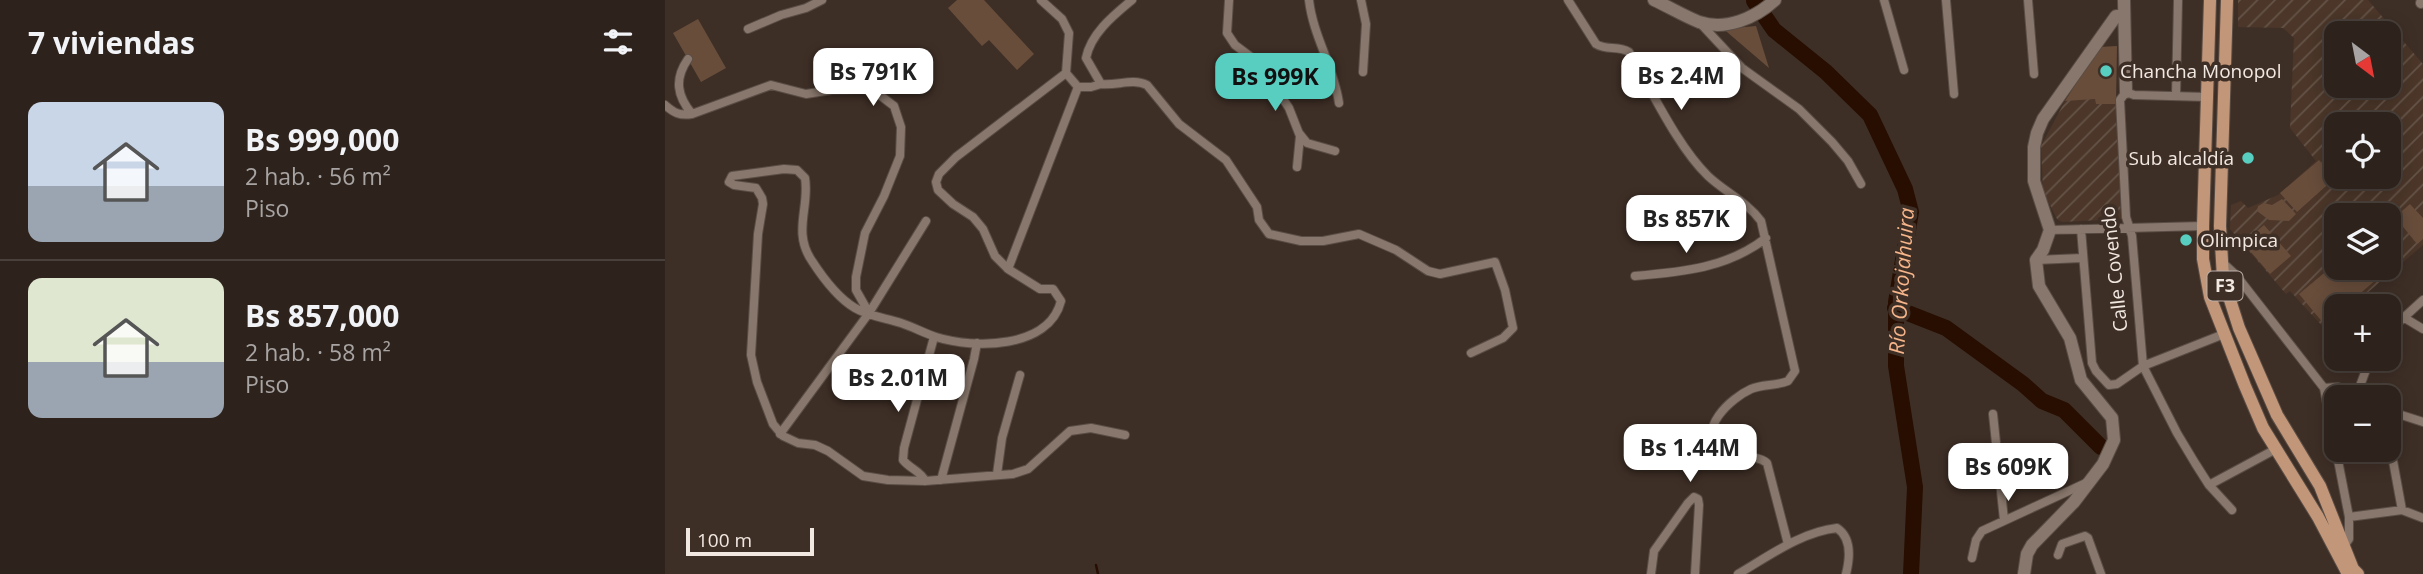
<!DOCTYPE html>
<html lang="es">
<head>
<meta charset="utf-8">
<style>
	body { margin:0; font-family:"Open Sans",sans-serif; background:#362b25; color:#f1f3f6; height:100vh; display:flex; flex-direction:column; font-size:26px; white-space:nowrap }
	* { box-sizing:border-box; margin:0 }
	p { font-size:23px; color:#a7a4a3 }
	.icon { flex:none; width:38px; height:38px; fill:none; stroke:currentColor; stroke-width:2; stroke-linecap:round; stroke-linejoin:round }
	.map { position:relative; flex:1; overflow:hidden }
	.side { display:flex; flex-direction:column; background:#2e231c; width:665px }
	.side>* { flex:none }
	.needle { width:46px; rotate:148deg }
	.controls { position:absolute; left:1659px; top:21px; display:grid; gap:14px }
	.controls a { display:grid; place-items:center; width:77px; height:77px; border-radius:14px; background:#2e231c; box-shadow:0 4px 18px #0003,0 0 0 2px #49403b; font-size:35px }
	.scale { position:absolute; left:21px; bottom:18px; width:128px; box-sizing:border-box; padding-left:7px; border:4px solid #f2e8e2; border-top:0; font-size:19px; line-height:24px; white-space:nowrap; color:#f2e8e2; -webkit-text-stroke:5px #3e2f26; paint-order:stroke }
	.price { position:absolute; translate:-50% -60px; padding:0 16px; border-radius:14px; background:#fff; color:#222; font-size:23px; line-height:46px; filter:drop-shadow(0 2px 4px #0008) }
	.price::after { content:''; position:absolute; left:50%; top:42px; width:21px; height:16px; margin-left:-10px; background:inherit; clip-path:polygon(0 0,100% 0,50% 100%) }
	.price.selected { background:#58cec1; color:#111 }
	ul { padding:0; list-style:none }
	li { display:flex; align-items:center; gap:21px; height:175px; padding:0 28px }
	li+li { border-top:2px solid #49403b }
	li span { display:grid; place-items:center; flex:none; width:196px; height:140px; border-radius:14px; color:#555 }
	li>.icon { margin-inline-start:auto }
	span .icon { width:84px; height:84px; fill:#fffc; stroke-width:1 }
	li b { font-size:30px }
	h2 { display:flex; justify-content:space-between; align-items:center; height:84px; padding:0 28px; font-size:30px }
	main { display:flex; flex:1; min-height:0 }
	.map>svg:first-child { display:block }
	.industrial { fill:url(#industrial-furrows); fill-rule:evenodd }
	.green { fill:#684d3b }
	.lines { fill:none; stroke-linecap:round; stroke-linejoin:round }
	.stream { stroke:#270e00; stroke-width:2.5 }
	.river { stroke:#270e00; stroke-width:16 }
	.minor-casing { stroke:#5a4d45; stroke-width:10 }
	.tertiary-casing { stroke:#5a4d45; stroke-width:12 }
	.secondary-casing { stroke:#5a4d45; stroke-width:14 }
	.primary-casing { stroke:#5a4d45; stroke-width:14 }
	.minor { stroke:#88776c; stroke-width:8 }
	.tertiary { stroke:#88776c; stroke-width:10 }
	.secondary { stroke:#88776c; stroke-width:12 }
	.primary { stroke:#c29679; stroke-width:12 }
	.poi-dot { fill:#58cec1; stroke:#3e2f26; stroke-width:2.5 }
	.labels { text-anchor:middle; stroke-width:7; stroke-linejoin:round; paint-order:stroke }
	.shield { fill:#3e2f26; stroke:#bcb0aa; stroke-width:2 }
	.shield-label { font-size:18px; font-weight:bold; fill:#f2e8e2 }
	.poi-label { font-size:19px; fill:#f2e8e2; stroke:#3e2f26; text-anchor:start }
	.street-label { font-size:19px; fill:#f2e8e2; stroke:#3e2f26 }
	.water-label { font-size:21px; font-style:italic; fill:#f6b58a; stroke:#3e2f26 }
</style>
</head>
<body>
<main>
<section class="side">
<h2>7 viviendas<svg class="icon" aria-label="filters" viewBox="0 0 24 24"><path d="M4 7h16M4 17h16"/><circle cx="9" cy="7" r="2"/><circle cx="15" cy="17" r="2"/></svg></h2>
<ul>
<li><span style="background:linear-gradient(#c9d6e8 60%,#9aa5b1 0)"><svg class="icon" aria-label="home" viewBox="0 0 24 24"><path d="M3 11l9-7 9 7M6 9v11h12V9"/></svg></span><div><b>Bs 999,000</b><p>2 hab. · 56 m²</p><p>Piso</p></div></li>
<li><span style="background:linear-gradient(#dfe7d0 60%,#9aa5b1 0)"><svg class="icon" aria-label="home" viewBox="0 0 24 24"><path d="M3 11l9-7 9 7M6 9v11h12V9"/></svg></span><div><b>Bs 857,000</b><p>2 hab. · 58 m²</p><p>Piso</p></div></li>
</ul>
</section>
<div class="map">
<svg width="1758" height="574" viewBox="0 0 1758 574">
	<defs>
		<pattern id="industrial-furrows" width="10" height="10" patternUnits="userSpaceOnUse" patternTransform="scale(1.75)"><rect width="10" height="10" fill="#4b3629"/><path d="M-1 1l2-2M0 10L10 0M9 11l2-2" fill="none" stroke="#655348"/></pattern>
	</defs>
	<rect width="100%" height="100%" fill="#3e2f26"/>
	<path class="industrial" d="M1573,0H1703L1758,64V245L1687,306H1671V319L1660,329L1625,291L1621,294L1565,229L1566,205L1576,201L1583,208L1613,195L1651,161L1625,128L1629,38L1618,28L1573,27ZM1671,33H1724V86H1671ZM1671,124H1724V177H1671ZM1671,215H1724V268H1671Z
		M1406,99H1431V104H1451L1456,219L1397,222L1392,219L1378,191L1376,146L1400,101Z"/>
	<path class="green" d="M292,0H319L369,54L352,70L324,40L317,46L283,8Z
		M33,19L61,68L36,82L8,33Z
		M1055,26L1069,28L1091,26L1104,68Z
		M1452,46L1451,104H1431L1430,99L1400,101L1434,47Z
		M1654,160L1670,178L1632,212L1615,193Z
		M1617,199L1631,214L1624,221L1604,220L1592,211L1593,206L1599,203L1607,205Z
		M1745,204L1758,218V239L1752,244L1730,217Z
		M1599,225L1626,256L1605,274L1578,243Z
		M1724,239L1738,256L1681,306H1671V314L1659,324L1634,294L1671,263V268H1724Z"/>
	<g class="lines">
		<path class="stream" d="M431,565L433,574"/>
		<path class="river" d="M1089,1L1109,30L1161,72L1205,115L1240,189L1246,212L1231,302V366L1250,487L1246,574
			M1230,308L1281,328L1358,384L1377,401L1399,410L1436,447"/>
		<g class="minor-casing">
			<path id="minor" d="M376,0L397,19L404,33L401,73L413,87H426L436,84
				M467,0C449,15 426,33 421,58L436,84C451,86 468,78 482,85L514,124L561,160L592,207L594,220L604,234L636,241H658L694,234L731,250L763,271L775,274L830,262L840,290L848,328L838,338L806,353
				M564,0L562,33L570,45L594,63L624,108L635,136L632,167
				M644,0C648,36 669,67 674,103
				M696,0L701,24L698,72
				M903,0L931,44C942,51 953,45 964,52C986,89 1012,146 1043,176C1060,192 1082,202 1096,221L1130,371L1123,381C1111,386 1098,384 1086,389C1066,398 1030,430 1056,451C1069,462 1089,452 1102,463L1123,544
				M1219,0L1239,70
				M1281,0L1289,94
				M1363,0L1369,74
				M1036,24L1077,68L1134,109L1167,142L1183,161L1196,184
				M83,29L116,15L141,8L157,0
				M23,59C9,79 12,96 27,114
				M401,73L291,157L274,174L271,182L273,190L288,204L308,217L318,229L330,256L343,269L375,289H388L396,301C384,349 309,349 271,337C259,333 248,327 236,323C221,318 203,316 190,308C173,298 158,278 147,261C127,232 145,207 140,178L132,170L119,169L67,176L64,182L69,185L91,188L97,198L98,204L93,234L86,355L92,382L108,424L118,436L133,443L150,445L163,451L198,476L223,480L260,481L348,474L363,469L405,431L426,428L460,435
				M1511,96L1513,0
				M1542,97L1469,95L1461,92L1455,100L1461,217L1467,236L1478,366L1512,433L1530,463L1544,485L1567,510
				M0,105C9,113 15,116 27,114L106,85L141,94L167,90L198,89L212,93L229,106L236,127L235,156L219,196L200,233L191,277V290L204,313
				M634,133L642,143L670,151
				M1416,229L1427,363L1431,371L1444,385L1452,384L1478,366L1559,334
				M1385,230L1538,226
				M1371,260L1417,258
				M1558,263L1571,275L1659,388L1684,517V539L1679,546
				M343,269L413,87
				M970,276C1017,272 1063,268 1101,238
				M1738,317L1758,329
				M1724,331L1758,300
				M1659,388L1673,387L1697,397
				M1692,394L1705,359
				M1724,411L1758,422
				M1328,414L1339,520
				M115,434L204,313L261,221
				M1724,439L1737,510
				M332,474L337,438L355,375
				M276,480L309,359L312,343
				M260,481C256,471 245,469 238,460L239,448L269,337
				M1544,485L1611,449
				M1684,517L1737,510L1758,518
				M1393,555L1397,544L1420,536L1423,538L1436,574
				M1307,558L1311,540L1317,531L1421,483
				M986,574L989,551L1023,503L1029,497L1033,499L1034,505L1030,574
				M1073,574C1104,556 1136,532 1172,528C1187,538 1185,558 1181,574"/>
		</g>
		<g class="tertiary-casing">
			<path id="tertiary" d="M1756,3L1757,0"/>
		</g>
		<g class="secondary-casing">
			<path id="secondary" d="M989,0C1004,7 1019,16 1034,22C1061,31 1090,18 1110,0
				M1459,0L1461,92
				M1359,574L1362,554L1367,545L1409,502L1438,464L1449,440L1447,418L1416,380L1405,338L1374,286L1371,260L1378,250L1385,230L1369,181V147L1372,133L1378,119L1451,16H1459"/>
		</g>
		<g class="primary-casing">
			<path id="primary" d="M1545,0L1538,226V259L1545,297L1580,386L1598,428L1653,517L1683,574
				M1562,0L1555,226L1558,278L1574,328L1612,415L1655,486L1688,569L1693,574"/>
		</g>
		<use href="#minor" class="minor"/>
		<use href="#tertiary" class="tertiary"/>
		<use href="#secondary" class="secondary"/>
		<use href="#primary" class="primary"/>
	</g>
	<g class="poi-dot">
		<circle cx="1441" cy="71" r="7"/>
		<circle cx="1583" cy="158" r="7"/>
		<circle cx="1521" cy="240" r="7"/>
	</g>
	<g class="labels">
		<rect class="shield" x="1542.5" y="271.5" width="35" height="29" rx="5"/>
		<g class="shield-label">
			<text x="1560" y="292">F3</text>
		</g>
		<g class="poi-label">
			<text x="1455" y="78">Chancha Monopol</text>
			<text x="1569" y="165" text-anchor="end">Sub alcaldía</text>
			<text x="1535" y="247">Olimpica</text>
		</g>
		<g class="street-label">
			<text transform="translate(1449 269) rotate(-96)" y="7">Calle Covendo</text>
		</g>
		<g class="water-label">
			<text transform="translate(1237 281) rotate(-86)" y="7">Río Orkojahuira</text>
		</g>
	</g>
</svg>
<div class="controls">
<a><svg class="needle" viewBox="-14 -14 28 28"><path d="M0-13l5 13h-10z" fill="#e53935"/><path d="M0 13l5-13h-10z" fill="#a7a4a3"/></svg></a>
<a><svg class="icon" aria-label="locate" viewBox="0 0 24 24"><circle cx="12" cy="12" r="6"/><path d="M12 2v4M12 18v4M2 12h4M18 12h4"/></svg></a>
<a><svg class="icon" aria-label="layers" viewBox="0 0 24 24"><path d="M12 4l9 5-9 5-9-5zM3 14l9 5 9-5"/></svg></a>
<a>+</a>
<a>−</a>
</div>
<div class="scale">100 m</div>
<b class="price" style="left:208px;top:108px">Bs 791K</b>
<b class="price" style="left:1016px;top:112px">Bs 2.4M</b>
<b class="price selected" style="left:610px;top:113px">Bs 999K</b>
<b class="price" style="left:1021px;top:255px">Bs 857K</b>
<b class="price" style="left:233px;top:414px">Bs 2.01M</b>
<b class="price" style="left:1025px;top:484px">Bs 1.44M</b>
<b class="price" style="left:1343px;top:503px">Bs 609K</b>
</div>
</main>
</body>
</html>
